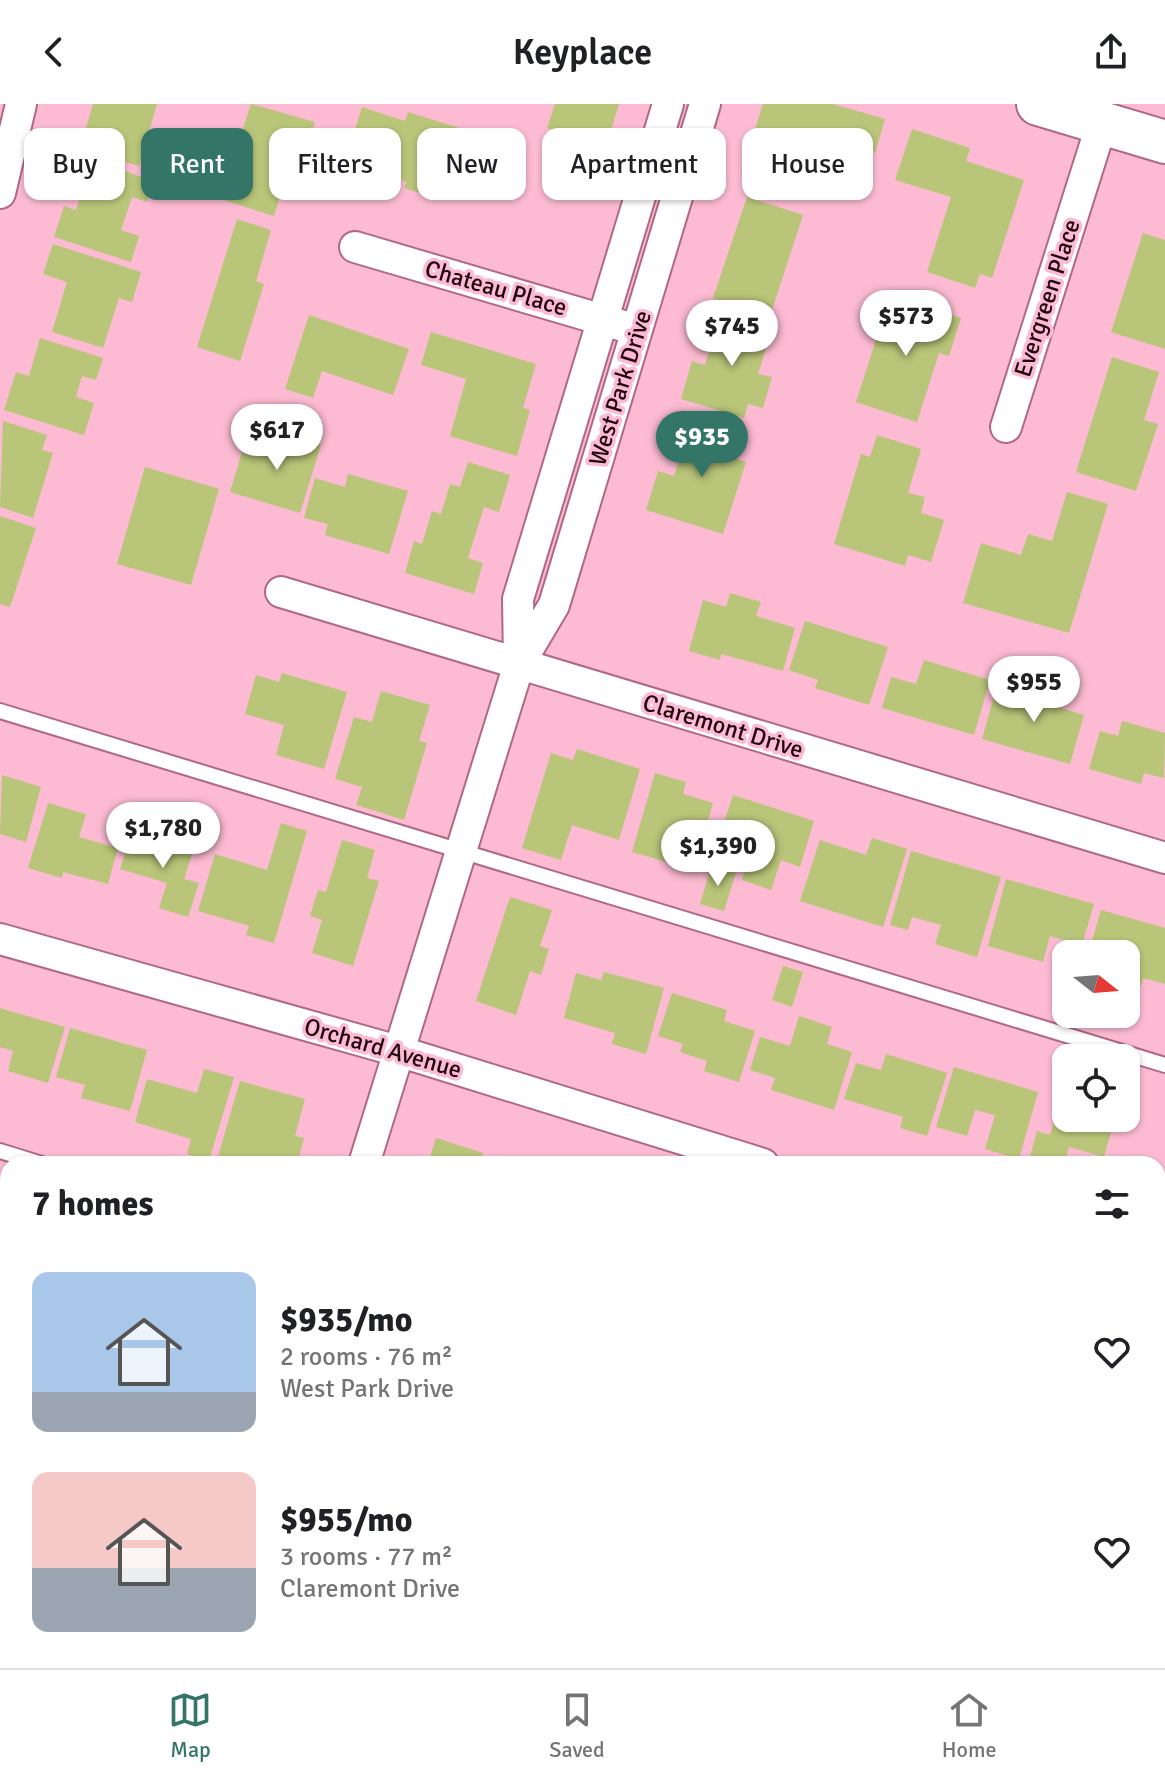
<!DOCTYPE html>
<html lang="en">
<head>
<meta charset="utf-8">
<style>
	body { margin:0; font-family:Signika,sans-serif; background:#f6f6f6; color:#202124; height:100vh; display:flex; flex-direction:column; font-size:30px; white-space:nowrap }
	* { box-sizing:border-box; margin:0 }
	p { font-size:26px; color:#757577 }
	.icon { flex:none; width:44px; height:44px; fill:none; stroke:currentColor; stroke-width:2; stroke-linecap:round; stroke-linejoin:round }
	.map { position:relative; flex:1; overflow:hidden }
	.details { position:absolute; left:0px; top:1052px; width:1166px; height:512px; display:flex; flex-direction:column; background:#fff; border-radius:24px 24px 0 0; box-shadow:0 2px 6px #0004 }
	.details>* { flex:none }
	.banner { position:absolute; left:24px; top:24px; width:1118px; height:72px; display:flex; gap:16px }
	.needle { width:52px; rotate:107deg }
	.controls { position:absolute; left:1052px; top:836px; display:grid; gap:16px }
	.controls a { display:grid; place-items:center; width:88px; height:88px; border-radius:16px; background:#fff; box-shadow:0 2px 6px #0004; font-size:40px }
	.price { position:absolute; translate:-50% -68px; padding:0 18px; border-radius:28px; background:#fff; color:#222; font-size:26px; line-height:52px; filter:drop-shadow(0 2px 4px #0008) }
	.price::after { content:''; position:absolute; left:50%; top:48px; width:24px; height:18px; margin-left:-12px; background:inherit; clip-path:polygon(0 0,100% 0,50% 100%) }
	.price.current { background:#337566; color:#fff }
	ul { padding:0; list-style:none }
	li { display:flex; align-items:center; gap:24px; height:200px; padding:0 32px }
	li span { display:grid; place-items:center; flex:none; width:224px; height:160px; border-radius:16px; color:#555 }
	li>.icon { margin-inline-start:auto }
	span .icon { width:96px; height:96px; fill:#fffc; stroke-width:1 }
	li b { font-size:34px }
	h2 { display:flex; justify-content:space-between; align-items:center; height:96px; padding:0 32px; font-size:34px }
	.tag { padding:0 28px; border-radius:16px; background:#fff; box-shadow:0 2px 6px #0004; font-size:28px; line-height:72px }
	.tag.current { background:#337566; color:#fff }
	header { display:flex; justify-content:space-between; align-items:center; height:104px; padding:0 32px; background:#fff; font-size:36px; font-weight:600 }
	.dock { display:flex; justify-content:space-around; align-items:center; height:112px; border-top:2px solid #e0e0e0; background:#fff; font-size:22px; color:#757577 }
	.dock a { display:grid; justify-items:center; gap:4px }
	.dock .current { color:#337566 }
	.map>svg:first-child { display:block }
	.building { fill:#b9c579 }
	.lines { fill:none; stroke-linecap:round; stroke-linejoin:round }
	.lane-casing { stroke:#b16884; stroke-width:18 }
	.street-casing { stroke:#b16884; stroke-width:34 }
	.secondary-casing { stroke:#b16884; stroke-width:46 }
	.lane { stroke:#fff; stroke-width:14 }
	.street { stroke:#fff; stroke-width:30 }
	.secondary { stroke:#fff; stroke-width:42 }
	.labels { text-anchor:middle; stroke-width:7; stroke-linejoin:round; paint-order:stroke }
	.street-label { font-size:24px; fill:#210612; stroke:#fcbbd2 }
</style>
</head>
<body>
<header><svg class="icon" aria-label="back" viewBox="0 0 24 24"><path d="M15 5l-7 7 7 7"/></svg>Keyplace<svg class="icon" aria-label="share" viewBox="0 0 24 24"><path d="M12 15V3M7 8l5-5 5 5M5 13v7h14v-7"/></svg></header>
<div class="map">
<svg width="1165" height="1564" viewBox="0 0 1165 1564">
	<rect width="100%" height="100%" fill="#fcbbd2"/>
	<path class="building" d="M93,0H157L139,62L96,49L102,28L86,24Z
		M251,0L315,18L303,53L293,50L274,112L220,95Z
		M555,0H619L606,42L547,24Z
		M763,0H833L885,15L875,49L825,34L822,46L808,42L812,31L797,27L780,82L741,70Z
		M362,3L405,17L408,8L466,26L443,96L404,84L407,78L345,58Z
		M912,25L970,44L966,57L1024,76L992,174L980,170L975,184L927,168L951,93L895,76Z
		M92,56L154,77L147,98L132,93L121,126L139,132L131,158L54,133L64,102L76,106Z
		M747,93L803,111L770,212L713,194Z
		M237,115L271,126L256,177L264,180L240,257L197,243Z
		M1143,129L1165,136V245L1111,228Z
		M53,140L141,168L132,198L119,194L103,244L52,228L67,178L43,170Z
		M890,192L961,214L949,252L939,249L917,318L856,298Z
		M721,207L773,222L758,270L772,273L763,304L748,300L744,314L681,295L692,257L705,261Z
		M309,211L409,245L393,291L322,267L313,294L285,285Z
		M431,228L536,260L523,304L530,306L517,352L450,332L466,275L421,261Z
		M40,234L103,254L96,276L82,272L76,293L94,299L84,331L4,306L16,268L29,272Z
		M1112,253L1159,268L1144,316L1158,320L1136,387L1076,368Z
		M703,316L745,329L736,355L746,358L723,430L646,406L658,367L674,372L689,325L699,328Z
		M3,317L47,331L42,346L53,349L33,414L0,403Z
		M286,330L321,341L300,409L230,388L246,335L281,345Z
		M877,331L921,345L908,389L925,393L921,409L944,416L931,458L908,451L905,462L834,440L861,350L870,353Z
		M468,358L510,371L499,408L484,403L468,454L483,459L474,490L405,469L414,437L422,440L432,407L441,410L450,380L460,383Z
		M145,363L219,385L191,481L117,460Z
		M348,370L408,387L389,450L325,431L328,420L304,414L315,374L345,383Z
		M1067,388L1108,400L1069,529L963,499L981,439L1021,451L1028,430L1052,437Z
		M0,412L36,424L10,503L0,500Z
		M730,489L761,498L756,512L795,524L783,567L721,550L720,556L689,547L703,496L726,503Z
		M805,517L888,543L869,601L815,584L818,576L789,566Z
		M924,556L990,576L974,631L882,604L891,573L916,580Z
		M282,569L347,588L324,665L276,651L284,621L245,610L256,571L279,578Z
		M1015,579L1061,592L1058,603L1084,611L1070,660L982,635L995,589L1010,594Z
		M381,587L430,601L419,637L427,639L404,716L356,701L362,683L335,675L354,613L372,618Z
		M1122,617L1165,629L1164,674L1144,669L1141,680L1089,665L1100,627L1118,632Z
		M577,645L640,665L619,736L572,721L561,756L522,744L551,649L573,656Z
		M655,669L686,678L683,690L713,699L694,766L632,748Z
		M2,671L41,683L26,738L0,730Z
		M733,691L814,717L800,763L781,756L771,786L742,776L745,765L712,755Z
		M48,699L86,710L79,733L118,744L108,780L63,768L62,774L28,764Z
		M281,719L307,727L274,839L246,831L249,822L198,807L215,750L267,766Z
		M132,727L193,747L184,775L199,779L188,813L159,804L167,779L120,765Z
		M872,734L907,745L883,823L800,797L820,736L866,751Z
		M342,736L375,746L367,774L379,777L353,862L312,849L322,816L310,812L318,786L326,788Z
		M911,747L1001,773L977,853L935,840L941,821L912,813L908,826L890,821Z
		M712,760L736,768L724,807L700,800Z
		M1006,775L1094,800L1082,841L1050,832L1043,858L988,842Z
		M510,793L552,806L540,842L549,845L541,871L530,867L516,911L476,897Z
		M1101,806L1165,824V880L1143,874L1141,882L1126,878V850H1088Z
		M783,862L803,868L792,903L772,896Z
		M604,868L664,884L646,950L612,940L615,929L564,914L576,869L601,876Z
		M672,889L727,906L724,917L755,927L739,978L704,967L707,957L680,948L683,940L658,932Z
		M0,904L65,923L48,979L8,967L13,947L0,943Z
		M799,912L832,923L827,940L852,948L834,1006L771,986L775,974L750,966L760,933L790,942Z
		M70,924L147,946L130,1007L81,994L85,981L56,973Z
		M886,950L947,969L927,1032L900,1024L903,1013L844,995L856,959L881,966Z
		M954,963L1038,988L1019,1055L985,1045L995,1011L975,1006L967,1032L936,1023Z
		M204,965L234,973L209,1057L187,1050L191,1035L135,1018L147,975L197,989Z
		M240,977L305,995L295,1032L304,1034L297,1060H230L217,1056Z
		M1065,980L1066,1014H1115L1104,1053L1069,1043L1064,1060H1028L1037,1027L1050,1031Z
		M436,1034L483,1049L480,1060H428Z
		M1165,1085V1121L1158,1119Z
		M0,1113L8,1115V1130L1,1152Z
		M8,1153V1196L0,1193V1178Z
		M1158,1234L1165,1236V1303L1158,1301Z
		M1158,1310L1165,1312V1340L1159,1360Z
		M0,1385L8,1387L6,1428L0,1426Z
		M500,1556H558L555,1564H497Z
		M589,1556H662L659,1564H586Z
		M670,1556H717L742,1563L668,1564Z"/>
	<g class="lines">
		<g class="lane-casing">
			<path id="lane" d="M0,607L1165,961
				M0,1047L42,1060
				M1158,1388L1165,1391
				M0,1479L8,1481
				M262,1556L289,1564"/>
		</g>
		<g class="street-casing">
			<path id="street" d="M0,89L21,0
				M355,143L620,221
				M1006,323L1102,19
				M281,488L1165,754
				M519,558L518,495L668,0
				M0,835L398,947L763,1060
				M364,1060L519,560L554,501L705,0
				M1158,1182L1165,1184
				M0,1269L8,1272
				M1158,1547L1165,1524
				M952,1556L978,1564
				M208,1564L211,1556"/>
		</g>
		<g class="secondary-casing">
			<path id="secondary" d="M1038,0L1165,38"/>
		</g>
		<use href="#lane" class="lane"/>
		<use href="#street" class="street"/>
		<use href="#secondary" class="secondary"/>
	</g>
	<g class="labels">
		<g class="street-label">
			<text transform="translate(496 184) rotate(16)" y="8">Chateau Place</text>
			<text transform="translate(1047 194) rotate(-72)" y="8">Evergreen Place</text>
			<text transform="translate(620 284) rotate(-73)" y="8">West Park Drive</text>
			<text transform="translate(723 622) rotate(17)" y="8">Claremont Drive</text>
			<text transform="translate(383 944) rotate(16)" y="8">Orchard Avenue</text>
		</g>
	</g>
</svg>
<div class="controls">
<a><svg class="needle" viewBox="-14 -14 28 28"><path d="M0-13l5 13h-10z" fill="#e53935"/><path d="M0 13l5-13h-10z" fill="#757577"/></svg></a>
<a><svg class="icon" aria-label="locate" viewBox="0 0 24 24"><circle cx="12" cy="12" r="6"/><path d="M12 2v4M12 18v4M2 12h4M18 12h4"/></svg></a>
</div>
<b class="price" style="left:906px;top:254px">$573</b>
<b class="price" style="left:732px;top:264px">$745</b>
<b class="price" style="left:277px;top:368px">$617</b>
<b class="price current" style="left:702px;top:375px">$935</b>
<b class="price" style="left:1034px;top:620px">$955</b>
<b class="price" style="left:163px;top:766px">$1,780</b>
<b class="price" style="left:718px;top:784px">$1,390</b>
<div class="banner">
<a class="tag">Buy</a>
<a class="tag current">Rent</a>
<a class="tag">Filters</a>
<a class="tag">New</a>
<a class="tag">Apartment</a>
<a class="tag">House</a>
</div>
<section class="details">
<h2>7 homes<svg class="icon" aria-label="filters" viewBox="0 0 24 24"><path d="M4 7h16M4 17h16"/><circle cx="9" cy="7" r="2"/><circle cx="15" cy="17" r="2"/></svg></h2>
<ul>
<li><span style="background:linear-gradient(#a9c7e8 75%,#9aa5b1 0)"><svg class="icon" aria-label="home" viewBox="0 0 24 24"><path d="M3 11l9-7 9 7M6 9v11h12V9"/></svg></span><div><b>$935/mo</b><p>2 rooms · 76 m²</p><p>West Park Drive</p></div><svg class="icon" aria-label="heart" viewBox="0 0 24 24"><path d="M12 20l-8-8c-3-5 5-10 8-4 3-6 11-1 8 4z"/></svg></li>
<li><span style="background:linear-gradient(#f6c9c9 60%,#9aa5b1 0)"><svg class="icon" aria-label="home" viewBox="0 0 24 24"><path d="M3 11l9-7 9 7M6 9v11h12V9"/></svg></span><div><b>$955/mo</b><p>3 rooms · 77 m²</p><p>Claremont Drive</p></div><svg class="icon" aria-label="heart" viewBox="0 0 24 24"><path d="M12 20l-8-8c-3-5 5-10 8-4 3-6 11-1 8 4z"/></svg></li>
</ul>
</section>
</div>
<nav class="dock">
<a class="current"><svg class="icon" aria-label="map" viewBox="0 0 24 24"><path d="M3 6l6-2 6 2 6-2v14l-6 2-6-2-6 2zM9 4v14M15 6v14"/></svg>Map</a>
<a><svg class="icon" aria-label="saved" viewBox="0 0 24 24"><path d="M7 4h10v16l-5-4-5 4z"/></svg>Saved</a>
<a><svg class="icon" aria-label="home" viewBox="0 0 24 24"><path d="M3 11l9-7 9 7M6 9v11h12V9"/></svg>Home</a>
</nav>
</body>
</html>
